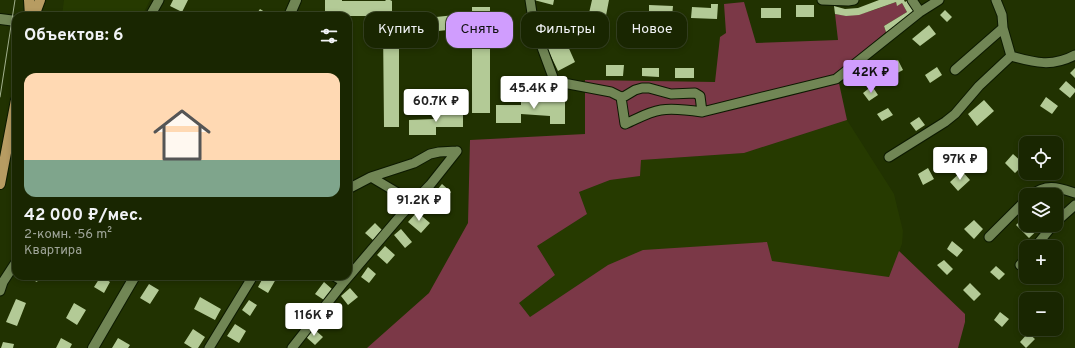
<!DOCTYPE html>
<html lang="ru">
<head>
<meta charset="utf-8">
<style>
	body { margin:0; font-family:Overpass,sans-serif; background:#222e0b; color:#f1f3f6; height:100vh; display:flex; flex-direction:column; font-size:15px; white-space:nowrap }
	* { box-sizing:border-box; margin:0 }
	p { font-size:13px; color:#9fa599 }
	.icon { flex:none; width:22px; height:22px; fill:none; stroke:currentColor; stroke-width:2; stroke-linecap:round; stroke-linejoin:round }
	.map { position:relative; flex:1; overflow:hidden }
	.sheet { position:absolute; left:12px; top:12px; width:340px; height:268px; display:flex; flex-direction:column; background:#192601; border-radius:12px; box-shadow:0 2px 6px #0003,0 0 0 1px #374323 }
	.sheet>* { flex:none }
	.top-card { position:absolute; left:364px; top:12px; width:380px; height:36px; display:flex; gap:8px }
	.buttons { position:absolute; left:1019px; top:136px; display:grid; gap:8px }
	.buttons a { display:grid; place-items:center; width:44px; height:44px; border-radius:8px; background:#192601; box-shadow:0 2px 6px #0003,0 0 0 1px #374323; font-size:20px }
	.price { position:absolute; translate:-50% -34px; padding:0 9px; border-radius:4px; background:#fff; color:#222; font-size:13px; line-height:26px; filter:drop-shadow(0 1px 2px #0008) }
	.price::after { content:''; position:absolute; left:50%; top:24px; width:12px; height:9px; margin-left:-6px; background:inherit; clip-path:polygon(0 0,100% 0,50% 100%) }
	.price.selected { background:#d09dfe; color:#111 }
	ul { padding:0; list-style:none }
	li { display:grid; align-content:center; gap:8px; height:212px; padding:0 12px }
	li+li { border-top:1px solid #374323 }
	li span { display:grid; place-items:center; height:124px; border-radius:12px; color:#555 }
	li>.icon { margin-inline-start:auto }
	span .icon { width:72px; height:72px; fill:#fffc; stroke-width:1 }
	li b { font-size:17px }
	h2 { display:flex; justify-content:space-between; align-items:center; height:48px; padding:0 12px; font-size:17px }
	.tag { padding:0 14px; border-radius:12px; background:#192601; box-shadow:0 2px 6px #0003,0 0 0 1px #374323; font-size:14px; line-height:36px }
	.tag.selected { background:#d09dfe; color:#111 }
	.map>svg:first-child { display:block }
	.built { fill:#263a00 }
	.green { fill:#7b3847 }
	.building { fill:#b3ca96 }
	.lines { fill:none; stroke-linecap:round; stroke-linejoin:round }
	.minor-casing { stroke:#0c1900; stroke-width:11 }
	.secondary-casing { stroke:#0c1900; stroke-width:12 }
	.primary-casing { stroke:#0c1900; stroke-width:12 }
	.minor { stroke:#718655; stroke-width:9 }
	.secondary { stroke:#718655; stroke-width:10 }
	.primary { stroke:#b79c62; stroke-width:10 }
	.tram { stroke:#a3b18e; stroke-width:1 }
</style>
</head>
<body>
<div class="map">
<svg width="1075" height="348" viewBox="0 0 1075 348">
	<rect width="100%" height="100%" fill="#213201"/>
	<path class="built" d="M64,0H150L142,16H62Z
		M847,120L894,194L903,231L902,244L889,277L772,261L608,265L530,317L519,303L555,275L537,246L587,214L579,192L610,180L640,176L641,160L744,153Z"/>
	<path class="green" d="M744,2L756,43L838,40L835,14C857,19 875,9 896,2L897,5L902,3L907,12L884,26L886,32L837,74L847,120L744,153L641,160L640,176L610,180L579,192L587,214L537,246L555,275L519,303L530,317L608,265L643,250L767,242L772,261L889,277L899,251L965,314V322L958,348H367L429,293L468,223L470,140L585,134V80L715,82L720,37L726,33L724,4Z"/>
	<path class="building" d="M173,0H188L182,12L170,6Z
		M325,0H342V1H386L385,0H390L392,1V16H390V26H399V127H384L383,26H386L385,16H325Z
		M534,0H554L553,5Z
		M592,0H609L604,26L587,22Z
		M879,0H904L905,2L908,0L918,12L886,32L884,26L907,12L902,3L897,6L896,2L859,15L846,16L835,14L834,6L845,9L858,8Z
		M711,4H718L717,19L691,18L692,7L711,8Z
		M649,5L673,6L672,17H668V16L649,15Z
		M796,5H814V17H796Z
		M472,7H490V113H472Z
		M761,8H781V18H761Z
		M260,9L268,14L267,16H255Z
		M945,10L952,17L947,22L940,15Z
		M455,15L457,29L419,33L417,19Z
		M558,24L575,62L558,71L540,33Z
		M929,25L936,34L920,46L912,39Z
		M898,60L903,70L886,79L880,69Z
		M606,65H624L623,76H606Z
		M937,67L942,75L930,83L925,75Z
		M642,68H659V77L642,76Z
		M675,68H694V78H675Z
		M1075,68V78L1070,73Z
		M1066,81L1075,89V92L1070,98L1059,89Z
		M872,86L878,95L869,101L863,93Z
		M550,92H565V124H550V116L521,114V123H496V105H521V98L550,100Z
		M1046,97L1058,106L1052,114L1040,106Z
		M984,100L994,111L977,126L968,114Z
		M888,108L893,115L882,121L877,114Z
		M436,112H463V127H436V135H409V120L436,119Z
		M919,117L925,125L916,131L910,123Z
		M1013,154L1024,164L1015,173L1005,163Z
		M928,168L934,179L923,185L918,174Z
		M962,171L970,180L958,191L950,182Z
		M442,184L451,192L442,204L432,196Z
		M417,212L430,223L421,233L408,222Z
		M1026,215V225H1043L1029,238L1016,225Z
		M974,220L983,229L974,239L964,229Z
		M375,223L382,230L373,240L365,233Z
		M401,229L412,242L405,248L394,235Z
		M952,241L963,250L957,257L947,249Z
		M385,246L395,255L387,264L377,255Z
		M944,260L953,269L947,275L937,265Z
		M996,266L1005,274L999,280L990,272Z
		M368,267L376,274L369,283L361,277Z
		M25,276H40L37,282Z
		M101,276L110,282L104,293L94,287Z
		M232,276H241L238,280Z
		M264,276H269L276,279L268,293L258,287Z
		M324,282L332,289L324,300L315,294Z
		M970,283L981,294L974,301L963,290Z
		M149,284L159,290L150,304L140,298Z
		M350,288L358,297L348,305L341,296Z
		M200,297L221,309L215,320L194,309Z
		M16,299L26,303L17,326L6,322Z
		M249,300L257,305L250,316L242,310Z
		M74,303L86,310L77,325L66,318Z
		M331,310L340,317L333,326L324,319Z
		M1000,312L1009,319L1002,327L994,320Z
		M235,324L246,331L239,343L227,336Z
		M193,329L205,337L198,348H192L184,343Z
		M314,329L323,337L315,345L306,337Z
		M1028,333L1035,339L1026,348L1020,342Z
		M61,338L72,344L70,348H56Z
		M118,338L130,345L128,348H112Z
		M3,342L14,344L13,348H1Z"/>
	<g class="lines">
		<g class="minor-casing">
			<path id="minor" d="M530,0L534,26L554,80L558,82L611,92L621,97L625,96L635,90L642,88H649L671,94L695,93L700,96L702,112
				M822,0L848,1L854,0
				M912,0L920,12
				M996,0L1002,15L1003,28L1011,56C1035,63 1053,67 1075,55
				M150,16L159,0
				M955,70L1003,28
				M621,97L625,124C637,119 648,112 661,110C674,108 688,110 702,112L836,79L920,12L939,0
				M889,157L945,122L955,114L979,86L1011,56
				M371,177L413,202
				M348,189L371,177L414,163L430,154L439,152L457,151
				M1032,195C1046,183 1059,188 1075,193
				M1056,222L1075,205
				M989,237L1026,200
				M1035,247L1053,225
				M1020,265L1026,258
				M334,276L344,282
				M0,291L3,282L16,262
				M209,348L253,276
				M292,348L344,282L402,214L430,185L457,151"/>
		</g>
		<g class="secondary-casing">
			<path id="secondary" d="M289,16L296,0
				M0,19L16,21
				M93,348L135,276"/>
		</g>
		<g class="primary-casing">
			<path id="primary" d="M29,0L30,16
				M34,16L40,0
				M0,184L16,100"/>
		</g>
		<use href="#minor" class="minor"/>
		<use href="#secondary" class="secondary"/>
		<use href="#primary" class="primary"/>
		<path class="tram" d="M0,97L15,0"/>
	</g>
</svg>
<div class="buttons">
<a><svg class="icon" aria-label="locate" viewBox="0 0 24 24"><circle cx="12" cy="12" r="6"/><path d="M12 2v4M12 18v4M2 12h4M18 12h4"/></svg></a>
<a><svg class="icon" aria-label="layers" viewBox="0 0 24 24"><path d="M12 4l9 5-9 5-9-5zM3 14l9 5 9-5"/></svg></a>
<a>+</a>
<a>−</a>
</div>
<b class="price selected" style="left:871px;top:94px">42K ₽</b>
<b class="price" style="left:534px;top:110px">45.4K ₽</b>
<b class="price" style="left:436px;top:123px">60.7K ₽</b>
<b class="price" style="left:960px;top:181px">97K ₽</b>
<b class="price" style="left:419px;top:222px">91.2K ₽</b>
<b class="price" style="left:314px;top:337px">116K ₽</b>
<div class="top-card">
<a class="tag">Купить</a>
<a class="tag selected">Снять</a>
<a class="tag">Фильтры</a>
<a class="tag">Новое</a>
</div>
<section class="sheet">
<h2>Объектов: 6<svg class="icon" aria-label="filters" viewBox="0 0 24 24"><path d="M4 7h16M4 17h16"/><circle cx="9" cy="7" r="2"/><circle cx="15" cy="17" r="2"/></svg></h2>
<ul>
<li><span style="background:linear-gradient(#ffd9b3 70%,#7fa58c 0)"><svg class="icon" aria-label="home" viewBox="0 0 24 24"><path d="M3 11l9-7 9 7M6 9v11h12V9"/></svg></span><div><b>42 000 ₽/мес.</b><p>2-комн. · 56 m²</p><p>Квартира</p></div></li>
</ul>
</section>
</div>
</body>
</html>
